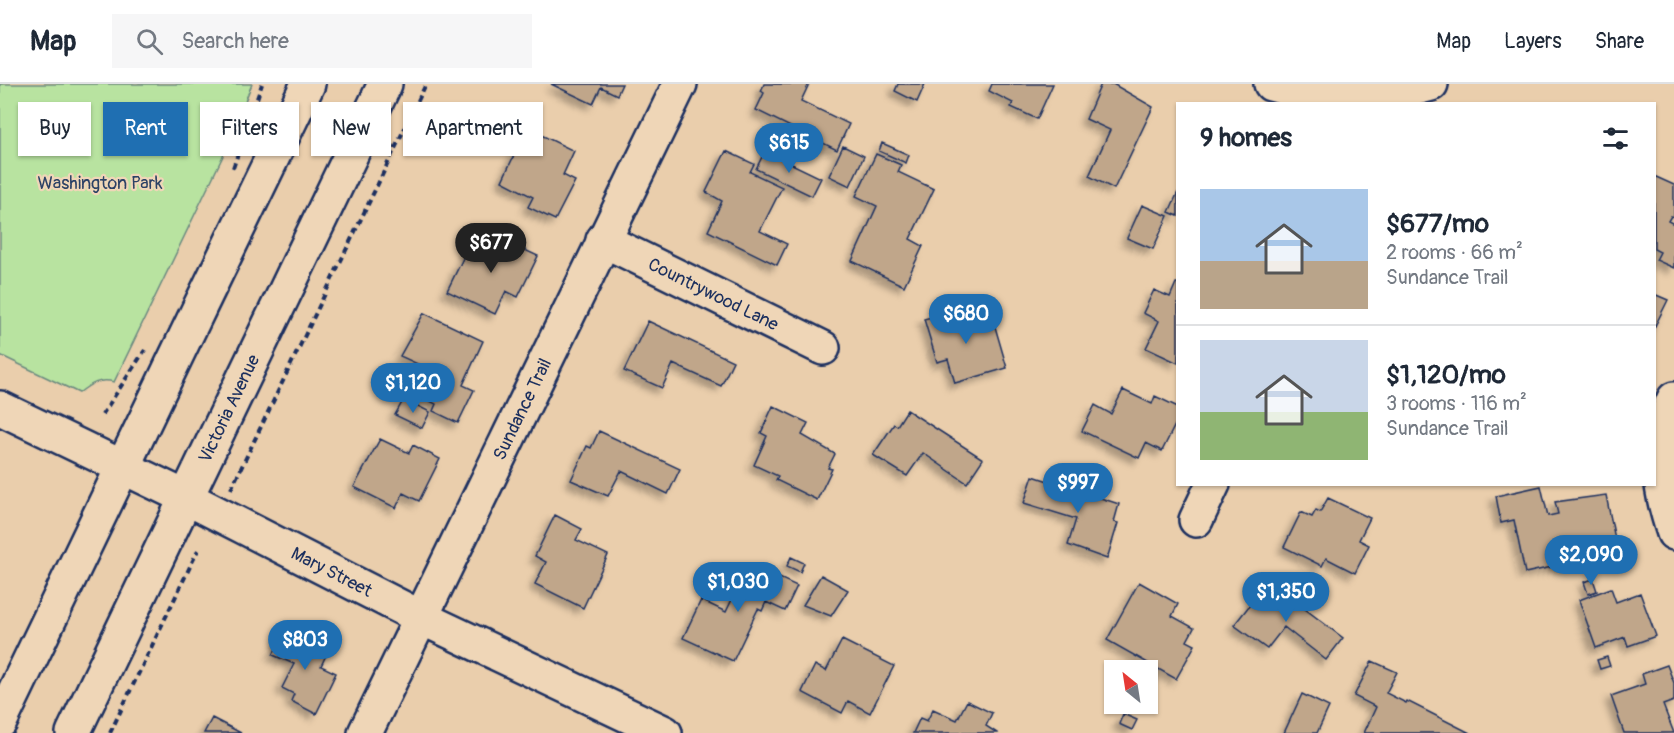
<!DOCTYPE html>
<html lang="en">
<head>
<meta charset="utf-8">
<style>
	body { margin:0; font-family:Pangolin,sans-serif; background:#f6f6f7; color:#1f2937; height:100vh; display:flex; flex-direction:column; font-size:22px; white-space:nowrap }
	* { box-sizing:border-box; margin:0 }
	p { font-size:20px; color:#747a83 }
	.icon { flex:none; width:33px; height:33px; fill:none; stroke:currentColor; stroke-width:2; stroke-linecap:round; stroke-linejoin:round }
	.map { position:relative; flex:1; overflow:hidden }
	.details { position:absolute; left:1176px; top:18px; width:480px; height:384px; display:flex; flex-direction:column; background:#fff; border-radius:0px; box-shadow:0 2px 4px #0004 }
	.details>* { flex:none }
	.guide { position:absolute; left:18px; top:18px; width:570px; height:54px; display:flex; gap:12px }
	.needle { width:39px; rotate:330deg }
	.tools { position:absolute; left:1104px; top:576px; display:grid; gap:12px }
	.tools a { display:grid; place-items:center; width:54px; height:54px; border-radius:0px; background:#fff; box-shadow:0 2px 4px #0004; font-size:30px }
	.price { position:absolute; translate:-50% -51px; padding:0 14px; border-radius:21px; background:#1f6fb2; color:#fff; font-size:20px; line-height:39px; filter:drop-shadow(0 2px 3px #0008) }
	.price::after { content:''; position:absolute; left:50%; top:36px; width:18px; height:14px; margin-left:-9px; background:inherit; clip-path:polygon(0 0,100% 0,50% 100%) }
	.price.current { background:#222; color:#fff }
	ul { padding:0; list-style:none }
	li { display:flex; align-items:center; gap:18px; height:150px; padding:0 24px }
	li+li { border-top:2px solid #e0e1e3 }
	li span { display:grid; place-items:center; flex:none; width:168px; height:120px; border-radius:0px; color:#555 }
	li>.icon { margin-inline-start:auto }
	span .icon { width:72px; height:72px; fill:#fffc; stroke-width:1 }
	li b { font-size:26px }
	h2 { display:flex; justify-content:space-between; align-items:center; height:72px; padding:0 24px; font-size:26px }
	.chip { padding:0 21px; border-radius:0px; background:#fff; box-shadow:0 2px 4px #0004; font-size:21px; line-height:54px }
	.chip.current { background:#1f6fb2; color:#fff }
	header { display:flex; align-items:center; gap:36px; box-sizing:border-box; height:84px; padding:0 30px; background:#fff; border-bottom:2px solid #e0e1e3 }
	header strong { font-size:28px }
	nav { display:flex; gap:33px; margin-inline-start:auto; font-size:21px }
	.search { width:420px; height:54px; background:#f6f6f7; display:flex; align-items:center; gap:15px; box-sizing:border-box; padding:0 21px; border-radius:0px; color:#747a83; font-size:22px }
	.map>svg:first-child { display:block }
	.green { fill:#b8e3a0; stroke:#6a897f; stroke-width:1.5 }
	.building { fill:#c0a68a; stroke:#1b2f5e; stroke-width:1.5; filter:url(#shadow) }
	.lines { fill:none; stroke-linecap:round; stroke-linejoin:round }
	.minor-casing { stroke:#1b2f5e; stroke-width:38 }
	.major-casing { stroke:#1b2f5e; stroke-width:38 }
	.path { stroke:#1b2f5e; stroke-width:4; stroke-dasharray:6 4.5; stroke-linecap:butt }
	.minor { stroke:#efd6b7; stroke-width:33 }
	.major { stroke:#efd6b7; stroke-width:33 }
	.labels { text-anchor:middle; stroke-width:4.5; stroke-linejoin:round; paint-order:stroke }
	.park-label { font-size:18px; fill:#2b4165; stroke:#efd6b7 }
	.street-label { font-size:18px; fill:#1b2f5e; stroke:#efd6b7 }
</style>
</head>
<body>
<header>
<strong>Map</strong>
<div class="search"><svg class="icon" aria-label="search" viewBox="0 0 24 24"><circle cx="10" cy="10" r="6"/><path d="M15 15l6 6"/></svg>Search here</div>
<nav><a>Map</a><a>Layers</a><a>Share</a></nav>
</header>
<div class="map">
<svg width="1674" height="649" viewBox="0 0 1674 649">
	<defs>
		<filter id="shadow"><feDropShadow dx="-5.5" dy="5.5" stdDeviation="3" flood-color="#0004"/></filter>
	</defs>
	<rect width="100%" height="100%" fill="#eaceac"/>
	<filter id="ink" filterUnits="userSpaceOnUse"><feTurbulence type="fractalNoise" baseFrequency=".0167" numOctaves="2"/><feDisplacementMap in="SourceGraphic" scale="12" xChannelSelector="R" yChannelSelector="G"/><feConvolveMatrix kernelMatrix="1 2 1 2 8 2 1 2 1" color-interpolation-filters="sRGB"/></filter>
	<g filter="url(#ink)">
		<path class="green" d="M0,0H252L222,74L114,298C100,294 90,300 79,309L0,271Z"/>
		<path class="building" d="M551,0H622L617,11L601,3L593,20Z
			M764,0H809L801,17L849,40L837,66L756,26L764,9L761,7Z
			M898,0H925L917,18L895,7Z
			M992,0H1053L1037,35L1011,23L1013,19L989,7Z
			M1101,0H1113L1153,23L1114,105L1089,92L1110,46L1086,35Z
			M527,44L574,67L563,91L575,97L555,136L528,123L533,113L502,97Z
			M882,59L909,71L906,79L879,67Z
			M843,62L864,72L850,102L829,92Z
			M726,67L754,80L750,88L782,103L760,147L787,160L777,181L708,147L722,117L706,108Z
			M765,67L821,94L812,112L756,85Z
			M876,70L901,81L898,88L934,105L910,155L923,162L904,202L852,177L877,122L856,112Z
			M1654,92L1674,101V133L1671,132L1668,137L1674,140V184L1656,176L1660,168L1654,165Z
			M1178,108V132L1169,128Z
			M1142,121L1168,132L1153,165L1127,154Z
			M473,154L505,170L510,159L538,172L518,213L506,207L495,230L447,207Z
			M1176,199H1178V279L1146,264L1159,237L1143,229L1154,206L1170,213Z
			M1654,210L1668,216L1654,244Z
			M953,227L957,238L991,229L1007,284L955,299L948,275L937,278L924,235Z
			M424,229L483,257L463,301L474,306L458,339L433,327L436,320L408,306L420,281L400,272Z
			M648,237L733,277L721,302L673,280L662,304L624,287Z
			M1123,306L1152,320L1155,312L1178,323V335L1162,367L1146,359L1139,374L1082,347L1095,321L1111,330Z
			M404,315L430,328L422,344L395,331Z
			M773,322L808,339L802,351L835,370L828,384L832,385L817,416L776,396L778,392L754,381L767,352L761,349Z
			M907,326L983,375L967,399L923,369L907,392L873,371L894,340L897,342Z
			M599,347L680,385L668,410L621,387L608,412L571,396L587,362L591,364Z
			M380,355L409,369L413,361L440,375L419,417L403,409L396,424L354,403Z
			M1033,392L1119,420L1114,438L1118,439L1107,475L1068,461L1076,435L1024,419Z
			M1541,402L1548,432L1558,430L1555,418L1606,411L1615,455L1589,460L1592,474L1525,489L1514,436L1501,439L1496,412Z
			M1328,414L1370,434L1359,456L1369,461L1355,489L1326,474L1322,482L1284,463L1301,428L1312,433L1316,426L1320,428Z
			M555,431L582,445L576,456L608,471L583,524L535,500L546,478L535,472Z
			M791,473L804,479L800,488L787,482Z
			M749,480L797,502L785,527L766,518L762,527L758,525L733,577L683,554L701,516L726,528Z
			M821,491L848,506L831,532L803,521Z
			M1593,495L1597,507L1588,510L1584,498Z
			M1139,498L1178,520L1172,532L1194,544L1187,557L1195,561L1176,595L1107,556Z
			M1271,499L1343,554L1326,576L1284,543L1267,565L1234,541L1257,512L1259,514Z
			M1611,504L1616,518L1640,509L1656,552L1628,562L1625,553L1596,564L1579,516Z
			M284,548L300,556L301,553L329,565L321,582L336,589L316,630L291,617L294,610L282,604L294,580L273,571Z
			M842,556L894,582L870,629L848,617L842,629L802,608L815,581L826,587Z
			M1607,573L1610,582L1600,585L1597,576Z
			M1372,577L1397,588L1386,609L1406,619L1407,617L1470,649H1364L1376,623L1354,612Z
			M1667,581L1674,599V617L1663,621L1674,649H1624L1611,612L1645,600L1642,590Z
			M1302,610L1329,623L1317,649H1284Z
			M967,617L992,629L986,642L997,649H913L920,634L927,637L933,625L957,636Z
			M1123,630L1137,636L1132,646L1119,640Z
			M212,634L241,649H204Z"/>
		<g class="lines">
			<g class="minor-casing">
				<g id="minor">
					<path d="M1271,0L1309,10L1416,4L1431,0"/>
					<path id="s1" d="M603,156L823,264"/>
					<path d="M1674,315C1652,359 1659,405 1674,449"/>
					<path id="s2" d="M0,324L187,414L420,533L665,649"/>
					<path d="M1196,436L1213,400"/>
					<path id="s3" d="M365,649L680,0"/>
				</g>
			</g>
			<g class="major-casing">
				<g id="major">
					<path d="M0,638C103,426 204,212 308,0"/>
					<path id="s4" d="M73,649L385,0"/>
				</g>
			</g>
			<path class="path" d="M233,84L262,0
				M102,331L145,266
				M231,405L426,0
				M110,649L198,466"/>
			<use href="#minor" class="minor"/>
			<use href="#major" class="major"/>
		</g>
	</g>
	<g class="labels">
		<g class="park-label">
			<text x="100" y="105">Washington Park</text>
		</g>
		<g class="street-label">
			<text dy="6" stroke="none"><textPath href="#s1" startOffset="123">Countrywood Lane</textPath></text>
			<text dy="6" stroke="none"><textPath href="#s3" startOffset="360">Sundance Trail</textPath></text>
			<text dy="6" stroke="none"><textPath href="#s4" startOffset="360">Victoria Avenue</textPath></text>
			<text dy="6" stroke="none"><textPath href="#s2" startOffset="370">Mary Street</textPath></text>
		</g>
	</g>
</svg>
<div class="tools">
<a><svg class="needle" viewBox="-14 -14 28 28"><path d="M0-13l5 13h-10z" fill="#e53935"/><path d="M0 13l5-13h-10z" fill="#747a83"/></svg></a>
</div>
<b class="price" style="left:789px;top:90px">$615</b>
<b class="price current" style="left:491px;top:190px">$677</b>
<b class="price" style="left:966px;top:261px">$680</b>
<b class="price" style="left:413px;top:330px">$1,120</b>
<b class="price" style="left:1078px;top:430px">$997</b>
<b class="price" style="left:1591px;top:502px">$2,090</b>
<b class="price" style="left:738px;top:529px">$1,030</b>
<b class="price" style="left:1286px;top:539px">$1,350</b>
<b class="price" style="left:305px;top:587px">$803</b>
<div class="guide">
<a class="chip">Buy</a>
<a class="chip current">Rent</a>
<a class="chip">Filters</a>
<a class="chip">New</a>
<a class="chip">Apartment</a>
</div>
<section class="details">
<h2>9 homes<svg class="icon" aria-label="filters" viewBox="0 0 24 24"><path d="M4 7h16M4 17h16"/><circle cx="9" cy="7" r="2"/><circle cx="15" cy="17" r="2"/></svg></h2>
<ul>
<li><span style="background:linear-gradient(#a9c7e8 60%,#b9a48a 0)"><svg class="icon" aria-label="home" viewBox="0 0 24 24"><path d="M3 11l9-7 9 7M6 9v11h12V9"/></svg></span><div><b>$677/mo</b><p>2 rooms · 66 m²</p><p>Sundance Trail</p></div></li>
<li><span style="background:linear-gradient(#c9d6e8 60%,#8fb573 0)"><svg class="icon" aria-label="home" viewBox="0 0 24 24"><path d="M3 11l9-7 9 7M6 9v11h12V9"/></svg></span><div><b>$1,120/mo</b><p>3 rooms · 116 m²</p><p>Sundance Trail</p></div></li>
</ul>
</section>
</div>
</body>
</html>
